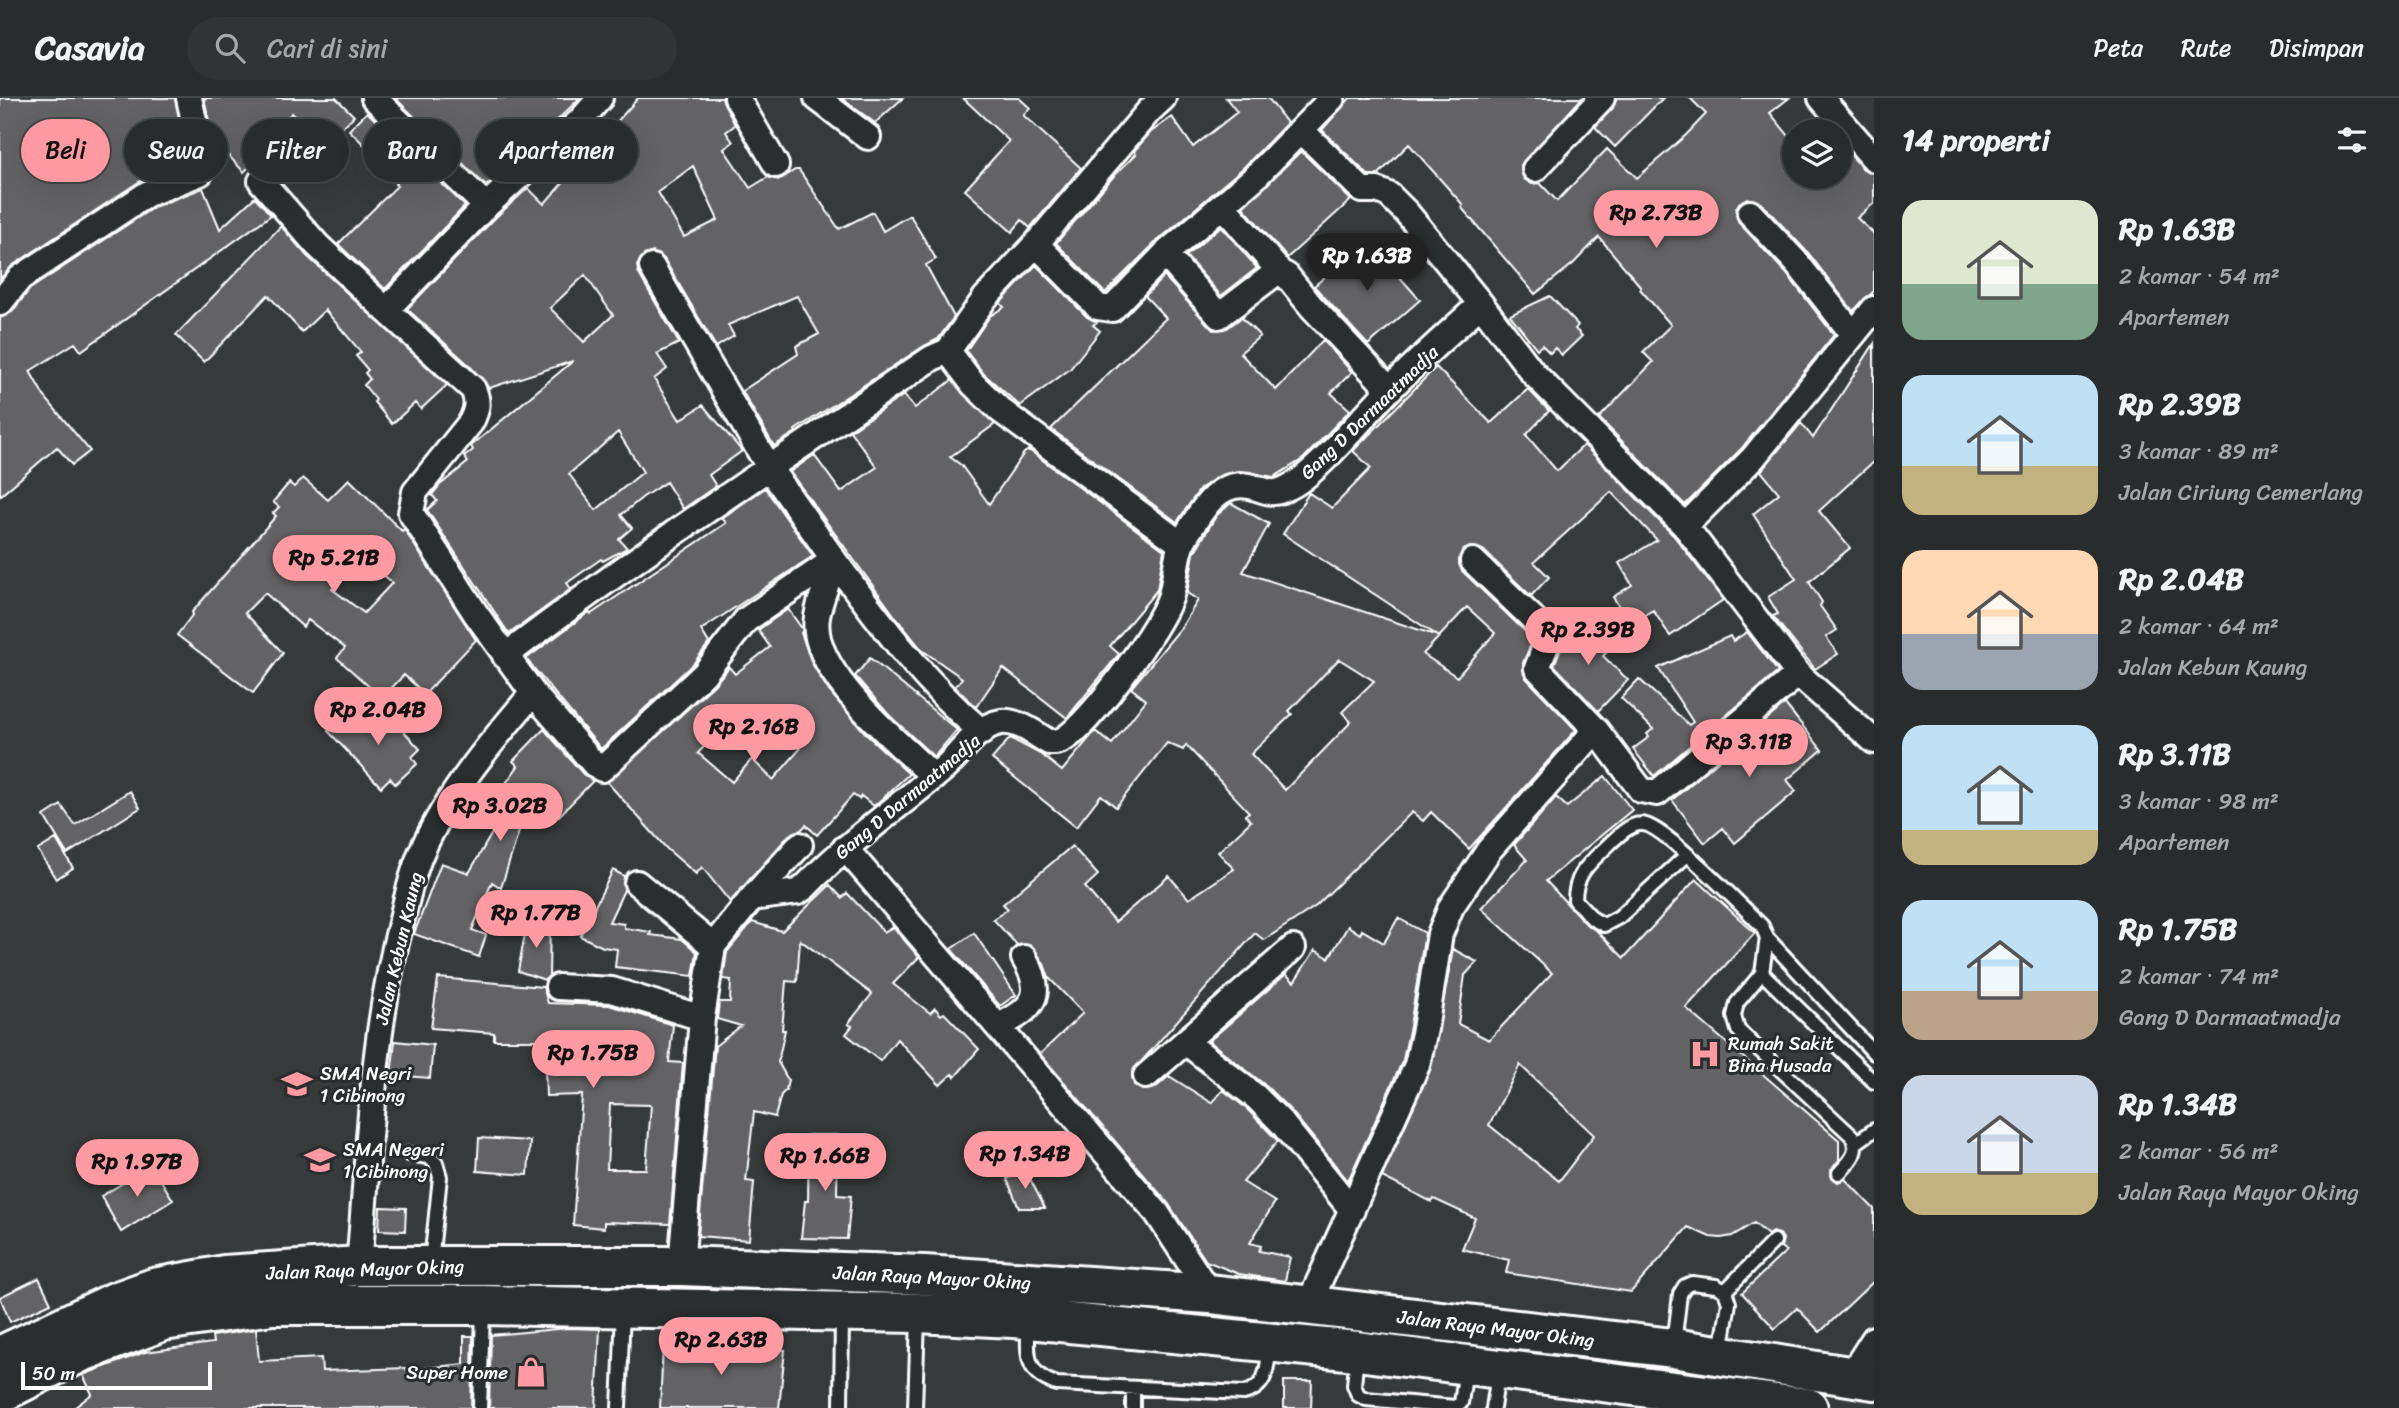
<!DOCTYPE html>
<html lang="id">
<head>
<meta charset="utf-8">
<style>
	body { margin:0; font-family:Sriracha,sans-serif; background:#313434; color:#f1f3f6; height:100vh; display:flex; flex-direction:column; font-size:26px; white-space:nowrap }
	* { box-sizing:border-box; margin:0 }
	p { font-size:23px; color:#a5a7a9 }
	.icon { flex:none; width:38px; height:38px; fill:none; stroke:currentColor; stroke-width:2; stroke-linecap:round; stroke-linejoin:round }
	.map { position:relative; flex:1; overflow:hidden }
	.side { display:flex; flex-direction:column; background:#292c2c; width:525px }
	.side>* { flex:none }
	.guide { position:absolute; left:21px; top:21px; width:665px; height:63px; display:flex; gap:14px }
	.fabs { position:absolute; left:1782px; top:21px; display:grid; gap:14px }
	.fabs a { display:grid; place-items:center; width:70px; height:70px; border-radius:50%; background:#292c2c; box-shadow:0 7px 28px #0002,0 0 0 2px #454848; font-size:35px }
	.scale { position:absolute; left:21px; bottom:18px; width:191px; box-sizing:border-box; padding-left:7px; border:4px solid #fff; border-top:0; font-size:19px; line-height:24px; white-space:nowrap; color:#fff; -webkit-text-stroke:5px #2a2d2e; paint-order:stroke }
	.price { position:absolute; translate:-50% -60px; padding:0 16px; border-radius:24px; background:#ff9aa2; color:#111; font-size:23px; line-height:46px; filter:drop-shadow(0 2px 4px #0008) }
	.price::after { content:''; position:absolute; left:50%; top:42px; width:21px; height:16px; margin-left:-10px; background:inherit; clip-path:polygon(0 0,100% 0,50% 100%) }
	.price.active { background:#222; color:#fff }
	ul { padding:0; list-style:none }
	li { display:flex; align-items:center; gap:21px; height:175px; padding:0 28px }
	li span { display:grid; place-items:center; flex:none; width:196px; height:140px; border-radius:21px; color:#555 }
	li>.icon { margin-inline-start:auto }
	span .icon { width:84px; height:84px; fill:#fffc; stroke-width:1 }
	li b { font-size:30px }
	h2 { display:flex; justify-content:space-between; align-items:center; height:84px; padding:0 28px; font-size:30px }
	.tag { padding:0 24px; border-radius:32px; background:#292c2c; box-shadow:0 7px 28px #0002,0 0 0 2px #454848; font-size:24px; line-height:63px }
	.tag.active { background:#ff9aa2; color:#111 }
	header { display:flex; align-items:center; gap:42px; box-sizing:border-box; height:98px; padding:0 35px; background:#292c2c; border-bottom:2px solid #454848 }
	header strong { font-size:33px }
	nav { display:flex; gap:38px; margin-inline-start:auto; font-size:24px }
	.search { width:490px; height:63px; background:#313434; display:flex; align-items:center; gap:18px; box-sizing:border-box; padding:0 24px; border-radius:38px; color:#a5a7a9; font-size:26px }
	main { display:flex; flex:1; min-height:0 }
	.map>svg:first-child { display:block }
	.building { fill:#636465; stroke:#fff; stroke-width:2; fill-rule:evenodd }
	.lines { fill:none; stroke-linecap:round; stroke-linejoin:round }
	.service-casing { stroke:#fff; stroke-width:18 }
	.minor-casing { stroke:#fff; stroke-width:30 }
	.primary-casing { stroke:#fff; stroke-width:44 }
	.service { stroke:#2a2d2e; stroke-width:12 }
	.minor { stroke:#2a2d2e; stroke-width:24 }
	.primary { stroke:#2a2d2e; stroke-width:38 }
	.labels { text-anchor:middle; stroke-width:6; stroke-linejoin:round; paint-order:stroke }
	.street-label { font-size:19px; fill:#fff; stroke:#2a2d2e }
	.poi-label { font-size:19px; fill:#fff; stroke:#2a2d2e; text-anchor:start }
</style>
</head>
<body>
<header>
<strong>Casavia</strong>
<div class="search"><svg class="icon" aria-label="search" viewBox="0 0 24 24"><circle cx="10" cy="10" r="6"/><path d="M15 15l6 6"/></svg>Cari di sini</div>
<nav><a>Peta</a><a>Rute</a><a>Disimpan</a></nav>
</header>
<main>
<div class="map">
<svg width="1874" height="1310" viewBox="0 0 1874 1310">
	<rect width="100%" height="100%" fill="#373a3b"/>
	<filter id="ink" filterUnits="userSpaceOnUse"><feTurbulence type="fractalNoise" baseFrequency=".0143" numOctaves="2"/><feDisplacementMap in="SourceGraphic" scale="14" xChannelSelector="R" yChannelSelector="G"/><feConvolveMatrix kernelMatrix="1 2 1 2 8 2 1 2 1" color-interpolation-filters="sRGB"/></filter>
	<g filter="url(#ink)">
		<path class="building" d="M0,0H175L188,64L139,84L12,168L0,181Z
			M204,0H336L354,18L323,48L292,15L253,52L259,59L244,74L226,55L217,59Z
			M395,0H580L540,39L530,28L517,40L514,36L480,67L494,81L486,88Z
			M638,0H722L735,27L726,34L733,44L724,51L750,90L768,79L779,82L795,72H799L839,131L873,114L883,133L910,117L936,161L926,167L954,219L938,241L924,248L795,332L796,334L774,348L742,293L798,256L796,248L819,236L797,198L728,227L734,238L716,249L664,161L653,154L644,157L637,168L639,176L679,245L657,256L667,271L654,281L680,322L703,307L742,353L709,377L716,388L683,411L666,384L643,399L621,417L632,430L619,441L627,450L603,463L601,461L567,485L571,491L509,536L427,412L437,403L432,397L440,387L468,364L464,359L473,352L471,348L573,263L489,290L469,267L407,211L496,119L528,90L544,106ZM693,68L718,122L684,139L658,94ZM585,177L613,217L584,244L550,210ZM618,334L643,374L596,412L569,376Z
			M841,0H903L875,25Z
			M963,0H1019L1030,10L1023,17L1081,70L1030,130L1022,122L1012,134L965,92L1009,43Z
			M1226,0H1268L1287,25L1243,70L1155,145L1105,195L1056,145L1113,79L1136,56L1134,53L1151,34L1172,19L1193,49L1237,14Z
			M1350,0H1582L1521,67L1524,81L1532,86L1540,85L1557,103L1607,51L1637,80L1686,37L1706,16L1690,0H1789L1770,15L1794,44V79H1839V44L1863,71L1874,75V105L1857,120L1874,136V193L1853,213L1809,156L1761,105L1747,100L1739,105L1736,111L1739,125L1786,175L1834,237L1742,350L1685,407L1599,320L1653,264L1643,254L1671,227L1640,191L1641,189L1599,139L1573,166L1535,196L1461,109L1463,107L1409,46L1378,77H1368L1322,32Z
			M1616,0H1663L1615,49L1595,29L1613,10Z
			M367,14L465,108L385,191L338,146L397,88L395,86L400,82L349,32Z
			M1301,53L1351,102L1287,160L1243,109Z
			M203,90L220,131L255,99L271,117L81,253L75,245L30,273L44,298L90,353L72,367L57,349L0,398V220L12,214L30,191L154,109Z
			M281,128L307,158L447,287L421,311L415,305L392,326L374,304L376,302L364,287L370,281L365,275L368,272L356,258L361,254L325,212L302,234L268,197L204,264L176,237Z
			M1221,128L1257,170L1221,198L1186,158Z
			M1368,143L1420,202L1368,247L1314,188Z
			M1036,167L1087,219L1097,224L1093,227L1100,233L1070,271L1020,308L984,276L966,253L990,218L1004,209L1000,205Z
			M1164,178L1213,232L1227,230L1245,217L1242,220L1260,238L1240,255L1276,292L1323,242L1352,274L1331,295L1350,312L1303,361L1274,379L1239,373L1221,377L1200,391L1177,424L1051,331L1166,220L1145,198Z
			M1550,198L1578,227L1575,231L1582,238L1562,257L1555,250L1550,255L1542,247L1537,251L1510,217Z
			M1874,246V363L1819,413L1850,450L1809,484L1822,504L1820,508L1837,532L1826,539L1838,556L1815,571L1773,518L1778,516L1768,499L1796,481L1753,416L1779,395L1761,373L1801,325L1813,340Z
			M1436,269L1491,325L1528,291L1549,313L1526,337L1557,373L1584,347L1674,438L1723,502L1670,538L1653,512L1630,526L1613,499L1632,487L1619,465L1657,442L1611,394L1534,464L1549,479L1531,498L1483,452L1470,449L1462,453L1459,466L1462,473L1533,541L1523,565L1526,580L1576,632L1469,751L1431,714L1423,723L1412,714L1316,808L1264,842L1255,835L1132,974L1134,987L1142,992L1155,990L1169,978L1212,1005L1223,992L1246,1010L1278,1043L1243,1084L1275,1104L1250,1145L1261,1148L1259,1153L1290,1159L1285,1183L1239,1176L1206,1163L1168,1105L1040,956L1083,915L1049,880L1044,866L1032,848L1017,847L993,821L1008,811L1003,806L1072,748L1098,777L1085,789L1115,824L1169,778L1189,801L1234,771L1218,754L1251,723L1245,717L1249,714L1186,647L1183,652L1167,645L1116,709L1101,697L1076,729L992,661L1010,640L1042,657L1062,673L1095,633L1112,646L1146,602L1131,590L1181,530L1198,502L1187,495L1194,455L1216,418L1231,405L1269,426L1243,474L1438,538L1283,436L1309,395L1332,410L1371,370L1353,353ZM1467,509L1495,535L1457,579L1423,556ZM1339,561L1374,583L1342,614L1351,624L1285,692L1251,656L1292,616L1289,613Z
			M952,282L995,326L950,359L961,367L989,406L1024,355L1029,352L1164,452L1157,492L1110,548L1119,556L1067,620L1003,570L976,609L955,589L962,580L922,552L897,521L790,374L814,357L841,394L877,369L850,333L904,297L915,310Z
			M303,380L328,402L349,381L402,433L404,431L476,542L425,596L404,577L382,600L337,560L345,550L308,522L303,529L265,495L245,515L283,555L253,595L177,537L193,516L192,514L276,418L273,415L279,409L273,404L289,385L294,389ZM364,457L392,485L364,515L332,491Z
			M765,390L813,458L701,532L709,545L693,566L601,651L526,561L589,514L591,516L726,425L722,420Z
			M788,511L803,532L801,535L813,567L829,593L868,638L909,676L874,708L861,698L859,701L853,697L817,737L806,727L801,732L789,737L730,804L702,769L696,776L667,751L607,684L714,587L729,569L735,576L770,549L758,532ZM766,606L800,651L773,682L752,661L732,684L698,655L730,622L738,631Z
			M1568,523L1582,536L1591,535L1609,552L1603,558L1628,582L1598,613L1554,567L1563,545L1561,530Z
			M1747,534L1778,574L1654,678L1633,651L1649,639L1647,636L1653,631L1621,600L1639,581L1689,627L1693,624L1658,570L1730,538L1733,543Z
			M870,560L957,632L934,659L889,617L855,578Z
			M1785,606L1822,652L1787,682L1796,693L1735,745L1723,730L1705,745L1672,702Z
			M381,609L420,651L412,659L417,666L395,686L390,680L381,689L328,633L344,618L357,632Z
			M544,631L583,676L593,683L558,719L526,711L501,790L492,784L472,832L486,837L479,859L414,836L441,765L469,775L496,728L483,718L518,668L513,663Z
			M1605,678L1632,712L1546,783L1587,827L1597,833L1624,860L1696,781L1755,835L1686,910L1839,1042V1062L1831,1072V1078L1838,1084L1845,1081L1874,1111V1183L1820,1234L1797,1210L1775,1231L1742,1195L1786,1153L1781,1149L1783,1141L1780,1136L1772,1134L1768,1137L1754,1125L1732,1138L1721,1140L1710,1139L1688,1129L1631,1194L1506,1175L1509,1162L1462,1151L1475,1120L1434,1101L1432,1104L1382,1079L1431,970L1453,851L1477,864L1465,877L1458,926L1489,942L1552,875L1481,810L1527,762L1514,747L1556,699L1567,709ZM1520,967L1594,1037L1559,1083L1489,1027Z
			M130,693L140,710L67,756L44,718L61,707L75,727Z
			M56,741L73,770L56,781L38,752Z
			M613,772L624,778V792L609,824L624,826V830L651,834L650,837L682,841L697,854L693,878L615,869L617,851L603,849L580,838Z
			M830,787L842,800L847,795L884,834L893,829L919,859L893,886L930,915L935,910L941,917L944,915L979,951L955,979L952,976L940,987L897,941L880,963L846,936L852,928L848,926L872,896L800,842L797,884L786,883L782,932H785L778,964L788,982L786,992L781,997L775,1019L754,1014L746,1083L754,1084L749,1142L698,1138L715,948L741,928L717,921L719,904H730L731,882L723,881L727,854L752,824L782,833Z
			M528,820L550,824L549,878L545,882L518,873Z
			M1398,820L1425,835L1410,928L1403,962L1348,1083L1292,1014L1265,987L1209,943L1286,876L1294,884L1315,852L1329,860L1348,828L1360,836L1362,832L1384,845Z
			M974,835L1016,897L1000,908L951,851Z
			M438,880L543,889L548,905L609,907L673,927L669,964L683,965L670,1126L604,1124V1130L573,1127L582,997L546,998L544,942H494V935L431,930ZM610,1006L651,1007L646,1071H607Z
			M395,943L433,947L430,980L391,977Z
			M809,1037H838L837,1097L851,1098L847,1141L801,1140L805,1103H808Z
			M479,1040L530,1043L528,1077L477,1073Z
			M152,1068L173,1102L121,1134L101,1098Z
			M1025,1071L1045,1110H1019L1007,1081Z
			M380,1109L406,1110L405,1133L379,1132Z
			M39,1180L51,1205L10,1224L0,1199Z
			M568,1230L600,1231L596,1310H489L491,1237Z
			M256,1231L259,1263L321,1260L322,1273L407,1270V1272L464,1266V1238H473L471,1310H74L92,1296L83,1277L88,1275L145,1254L213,1245L212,1238Z
			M724,1246L785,1252L779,1310H660L663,1247L723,1250Z
			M1284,1283H1312L1311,1310H1284Z"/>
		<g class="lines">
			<g class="service-casing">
				<path id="service" d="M1687,757L1619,819L1604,827L1593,821L1575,802C1575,779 1586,768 1602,753C1612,744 1627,726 1641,726C1661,724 1743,810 1762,828L1767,840L1762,875L1737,905L1734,918L1738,932L1852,1038C1860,1055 1850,1063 1839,1075
					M1767,840L1874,955
					M1762,875L1874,984
					M1856,1045L1874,1032
					M409,1056L428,1059L436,1065L440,1079L431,1164
					M1725,1193L1774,1143
					M1029,1224C1027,1254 1024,1276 1057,1286L1244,1295C1268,1289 1267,1269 1270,1247
					M1674,1246L1680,1196L1685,1188L1692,1185L1716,1188L1725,1193L1729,1205L1721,1254
					M1357,1257L1354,1287L1358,1297L1366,1301L1455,1309L1461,1305L1466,1271
					M1133,1290V1310
					M480,1310L483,1212
					M619,1310L623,1212
					M841,1310L842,1216
					M915,1310L918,1219
					M1493,1310L1498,1276"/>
			</g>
			<g class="minor-casing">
				<path id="minor" d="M374,0L486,108
					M737,0L776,67
					M817,0L868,39
					M1821,0L1874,61
					M1301,32L1362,92H1377L1389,97L1407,115L1481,206L1533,275L1685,428L1798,576L1874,643
					M1535,71L1602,0
					M261,83L317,147L386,212
					M1223,108L1280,174
					M1750,115L1797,165L1853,236
					M1036,146L1098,209L1112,211L1165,156L1253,81L1332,0
					M1165,156L1219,218L1273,177L1280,174L1287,178L1311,208L1389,291
					M652,169L770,371L834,462C830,481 820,499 817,519C808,573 898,644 934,679
					M0,205L20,180L147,96L200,75L204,68L189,0
					M948,253L973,286L1000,312L1181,446
					M1685,428L1753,360L1874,211
					M1473,463L1547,534L1549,540L1537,570L1596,632L1641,692L1657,695L1798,576
					M505,558C643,453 789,356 932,260L948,253L985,200L1036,146L1149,13L1163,0
					M533,595L594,666L602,671L704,576L746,522L834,462C879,523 923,584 982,634
					M845,750L1157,1115L1210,1196
					M637,785L713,848
					M752,800L800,747
					M558,889L612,892L702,920
					M998,928C1034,911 1046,896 1024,860
					M1187,945L1256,999L1281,1024L1352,1112
					M1146,978L1293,850
					M359,1168C369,1052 372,934 402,821C407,799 412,776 421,755C447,696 492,643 533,595L476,516L411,415L415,394L471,324C477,312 479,304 473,291L386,212L486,108L580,23L600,0
					M681,1168L702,920L713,848L752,800L798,794L805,789C847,745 897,710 943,671C961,656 976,628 1001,624C1018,622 1035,636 1049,644C1055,644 1059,644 1064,641C1090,626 1163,526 1171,497C1177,476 1174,455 1187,436C1201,413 1218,382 1249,388C1268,392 1270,399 1289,389C1317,376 1364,317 1388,293C1418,262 1450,234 1481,206
					M1308,1208L1417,967L1425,931L1440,836L1451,809L1489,752L1596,632
					M1851,1277L1874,1241"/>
			</g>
			<g class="primary-casing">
				<path id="primary" d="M0,1258L115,1204L154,1190L225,1177L359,1168H681L924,1177L1210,1196L1673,1250L1874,1282
					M0,1295L79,1255L163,1223L272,1207H483L918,1215L1029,1221L1357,1253L1808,1310"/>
			</g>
			<use href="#service" class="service"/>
			<use href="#minor" class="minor"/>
			<use href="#primary" class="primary"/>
		</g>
	</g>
	<defs>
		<g id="hospital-bare" transform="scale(2.415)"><path d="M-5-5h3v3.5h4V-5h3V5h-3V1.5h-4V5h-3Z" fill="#ff9aa2" stroke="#2a2d2e" stroke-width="2.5" paint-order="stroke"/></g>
		<g id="school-bare" transform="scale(2.415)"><path d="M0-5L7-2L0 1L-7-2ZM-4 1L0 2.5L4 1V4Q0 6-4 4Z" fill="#ff9aa2" stroke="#2a2d2e" stroke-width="2.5" paint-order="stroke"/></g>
		<g id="shop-bare" transform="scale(2.415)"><path d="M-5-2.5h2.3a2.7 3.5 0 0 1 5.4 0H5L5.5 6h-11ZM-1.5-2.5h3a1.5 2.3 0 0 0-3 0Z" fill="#ff9aa2" stroke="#2a2d2e" stroke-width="2.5" paint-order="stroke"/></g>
	</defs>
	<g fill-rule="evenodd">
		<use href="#hospital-bare" x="1705" y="956"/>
		<use href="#school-bare" x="297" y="986"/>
		<use href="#school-bare" x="320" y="1062"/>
		<use href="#shop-bare" x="531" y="1274"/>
	</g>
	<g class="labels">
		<g class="street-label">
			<text transform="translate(1369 314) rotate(-44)" y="7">Gang D Darmaatmadja</text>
			<text transform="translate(907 698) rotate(-40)" y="7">Gang D Darmaatmadja</text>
			<text transform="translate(398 850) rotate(-77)" y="7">Jalan Kebun Kaung</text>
			<text transform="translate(365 1171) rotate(-2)" y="7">Jalan Raya Mayor Oking</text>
			<text transform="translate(932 1179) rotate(3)" y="7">Jalan Raya Mayor Oking</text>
			<text transform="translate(1496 1230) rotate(7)" y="7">Jalan Raya Mayor Oking</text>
		</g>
		<g class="poi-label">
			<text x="1728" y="952">Rumah Sakit<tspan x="1728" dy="22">Bina Husada</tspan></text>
			<text x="320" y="982">SMA Negri<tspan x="320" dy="22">1 Cibinong</tspan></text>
			<text x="343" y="1058">SMA Negeri<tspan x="343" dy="22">1 Cibinong</tspan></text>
			<text x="508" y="1281" text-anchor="end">Super Home</text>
		</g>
	</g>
</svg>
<div class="fabs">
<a><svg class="icon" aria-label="layers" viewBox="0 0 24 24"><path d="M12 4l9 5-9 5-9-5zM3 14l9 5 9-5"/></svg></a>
</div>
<div class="scale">50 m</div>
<b class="price" style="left:1656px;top:152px">Rp 2.73B</b>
<b class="price active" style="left:1367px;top:195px">Rp 1.63B</b>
<b class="price" style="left:334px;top:497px">Rp 5.21B</b>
<b class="price" style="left:1588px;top:569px">Rp 2.39B</b>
<b class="price" style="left:378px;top:649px">Rp 2.04B</b>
<b class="price" style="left:754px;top:666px">Rp 2.16B</b>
<b class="price" style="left:1749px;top:681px">Rp 3.11B</b>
<b class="price" style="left:500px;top:745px">Rp 3.02B</b>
<b class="price" style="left:536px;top:852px">Rp 1.77B</b>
<b class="price" style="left:593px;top:992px">Rp 1.75B</b>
<b class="price" style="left:1025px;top:1093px">Rp 1.34B</b>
<b class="price" style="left:825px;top:1095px">Rp 1.66B</b>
<b class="price" style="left:137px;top:1101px">Rp 1.97B</b>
<b class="price" style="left:721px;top:1279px">Rp 2.63B</b>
<div class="guide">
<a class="tag active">Beli</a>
<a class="tag">Sewa</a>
<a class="tag">Filter</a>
<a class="tag">Baru</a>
<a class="tag">Apartemen</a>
</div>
</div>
<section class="side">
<h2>14 properti<svg class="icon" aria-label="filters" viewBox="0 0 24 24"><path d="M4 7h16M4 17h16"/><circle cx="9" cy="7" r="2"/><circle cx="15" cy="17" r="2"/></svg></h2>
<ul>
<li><span style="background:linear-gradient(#dfe7d0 60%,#7fa58c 0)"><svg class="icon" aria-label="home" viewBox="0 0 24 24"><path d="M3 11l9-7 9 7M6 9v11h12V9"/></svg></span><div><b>Rp 1.63B</b><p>2 kamar · 54 m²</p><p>Apartemen</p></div></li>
<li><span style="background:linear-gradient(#bfe0f5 65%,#c2b280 0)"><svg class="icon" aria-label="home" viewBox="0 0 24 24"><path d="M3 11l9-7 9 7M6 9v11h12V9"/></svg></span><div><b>Rp 2.39B</b><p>3 kamar · 89 m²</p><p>Jalan Ciriung Cemerlang</p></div></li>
<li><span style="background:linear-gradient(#ffd9b3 60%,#9aa5b1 0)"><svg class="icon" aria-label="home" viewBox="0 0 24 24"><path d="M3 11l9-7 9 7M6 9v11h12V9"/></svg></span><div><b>Rp 2.04B</b><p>2 kamar · 64 m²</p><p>Jalan Kebun Kaung</p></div></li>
<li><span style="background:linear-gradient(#bfe0f5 75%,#c2b280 0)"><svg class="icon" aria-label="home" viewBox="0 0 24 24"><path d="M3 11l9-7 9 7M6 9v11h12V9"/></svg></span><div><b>Rp 3.11B</b><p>3 kamar · 98 m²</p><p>Apartemen</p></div></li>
<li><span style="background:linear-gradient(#bfe0f5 65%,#b9a48a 0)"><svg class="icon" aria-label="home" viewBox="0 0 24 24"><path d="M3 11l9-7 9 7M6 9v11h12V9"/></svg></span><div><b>Rp 1.75B</b><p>2 kamar · 74 m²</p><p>Gang D Darmaatmadja</p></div></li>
<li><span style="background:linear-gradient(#c9d6e8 70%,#c2b280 0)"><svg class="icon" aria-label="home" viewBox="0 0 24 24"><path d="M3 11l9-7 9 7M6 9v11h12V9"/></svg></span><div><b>Rp 1.34B</b><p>2 kamar · 56 m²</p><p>Jalan Raya Mayor Oking</p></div></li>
</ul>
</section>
</main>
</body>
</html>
